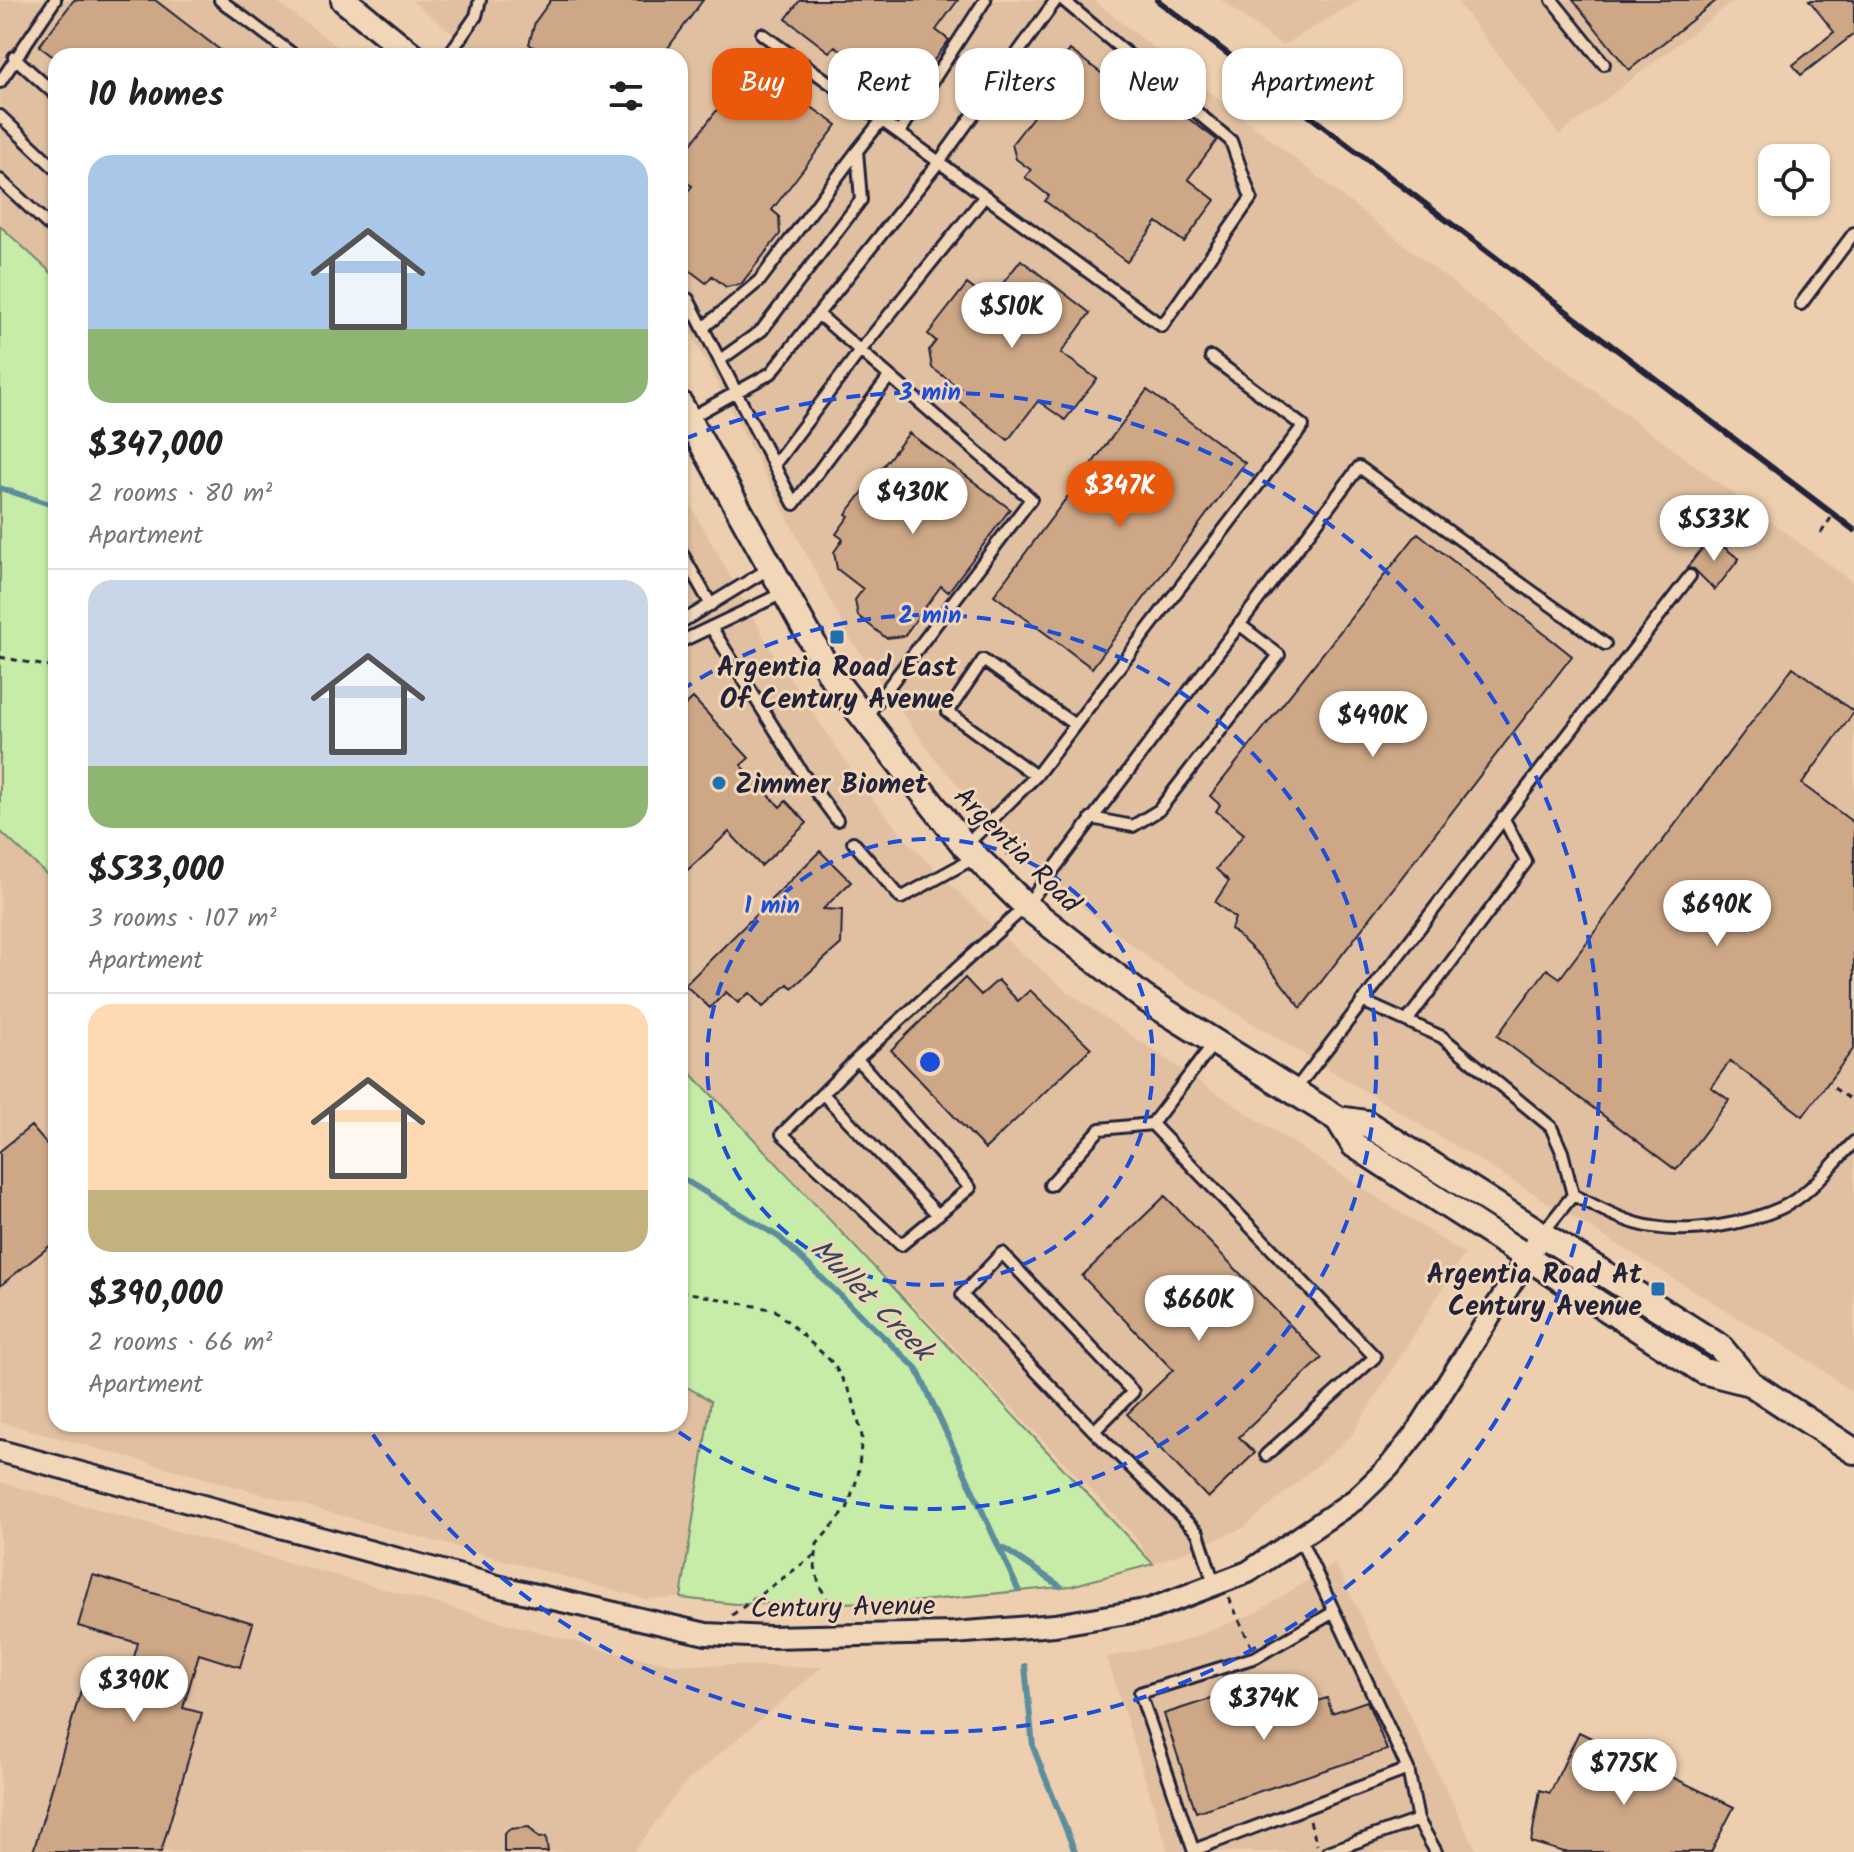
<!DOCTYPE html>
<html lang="en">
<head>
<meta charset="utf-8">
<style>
	body { margin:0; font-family:Kalam,sans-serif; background:#f6f6f6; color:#222; height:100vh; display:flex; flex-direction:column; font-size:30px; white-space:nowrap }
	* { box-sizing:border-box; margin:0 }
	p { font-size:26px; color:#767676 }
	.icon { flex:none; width:44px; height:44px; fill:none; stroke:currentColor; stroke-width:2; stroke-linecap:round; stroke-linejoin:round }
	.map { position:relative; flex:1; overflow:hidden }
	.side { position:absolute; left:48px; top:48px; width:640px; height:1384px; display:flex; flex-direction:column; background:#fff; border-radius:24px; box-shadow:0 2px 6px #0004 }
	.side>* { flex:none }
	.top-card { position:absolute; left:712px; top:48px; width:760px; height:72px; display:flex; gap:16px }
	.controls { position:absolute; left:1758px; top:144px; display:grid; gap:16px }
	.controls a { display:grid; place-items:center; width:72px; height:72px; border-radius:16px; background:#fff; box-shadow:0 2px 6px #0004; font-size:40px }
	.price { position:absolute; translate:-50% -68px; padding:0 18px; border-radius:28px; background:#fff; color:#222; font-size:26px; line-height:52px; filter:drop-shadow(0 2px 4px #0008) }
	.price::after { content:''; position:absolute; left:50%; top:48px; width:24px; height:18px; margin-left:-12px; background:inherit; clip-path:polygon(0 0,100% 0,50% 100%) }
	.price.current { background:#ea580c; color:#fff }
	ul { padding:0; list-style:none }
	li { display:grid; align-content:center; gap:16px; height:424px; padding:0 40px }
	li+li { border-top:2px solid #e0e0e0 }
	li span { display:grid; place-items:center; height:248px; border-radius:24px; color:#555 }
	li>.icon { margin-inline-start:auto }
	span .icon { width:144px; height:144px; fill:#fffc; stroke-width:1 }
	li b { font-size:34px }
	h2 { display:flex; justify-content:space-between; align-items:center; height:96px; padding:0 40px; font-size:34px }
	.pill { padding:0 28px; border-radius:24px; background:#fff; box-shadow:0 2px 6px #0004; font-size:28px; line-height:72px }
	.pill.current { background:#ea580c; color:#fff }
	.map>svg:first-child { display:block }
	.built { fill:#e0c0a1 }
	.green { fill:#c6eca7; stroke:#748771; stroke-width:2 }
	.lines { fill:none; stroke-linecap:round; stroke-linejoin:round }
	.stream { stroke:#5d8d9c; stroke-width:6 }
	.building { fill:#cea886; stroke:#22223b; stroke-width:2 }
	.service-casing { stroke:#22223b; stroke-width:16 }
	.minor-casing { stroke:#22223b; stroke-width:26 }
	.tertiary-casing { stroke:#22223b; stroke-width:30 }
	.path { stroke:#22223b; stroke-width:3; stroke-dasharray:6 6; stroke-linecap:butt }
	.service { stroke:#f1d6b8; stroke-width:10 }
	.minor { stroke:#f1d6b8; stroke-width:20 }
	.tertiary { stroke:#f1d6b8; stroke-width:24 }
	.rail { stroke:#22223b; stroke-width:6 }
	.ring { fill:none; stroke:#1d4ed8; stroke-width:4; stroke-dasharray:14 10 }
	.poi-dot { fill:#1f6fb2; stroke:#f1d6b8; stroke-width:3 }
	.labels { text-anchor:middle; stroke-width:6; stroke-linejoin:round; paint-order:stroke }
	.poi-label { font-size:28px; font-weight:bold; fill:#22223b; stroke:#f1d6b8 }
	.street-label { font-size:28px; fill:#22223b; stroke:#f1d6b8 }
	.water-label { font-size:30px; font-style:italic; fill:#36465b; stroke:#f1d6b8 }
	.centre { fill:#1d4ed8; stroke:#f1d6b8; stroke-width:4 }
	.ring-label { font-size:24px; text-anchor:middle; font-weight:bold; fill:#1d4ed8; stroke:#f1d6b8; stroke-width:6; stroke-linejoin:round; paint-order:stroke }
</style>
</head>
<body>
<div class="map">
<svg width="1854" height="1852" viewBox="0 0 1854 1852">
	<rect width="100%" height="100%" fill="#edcfaf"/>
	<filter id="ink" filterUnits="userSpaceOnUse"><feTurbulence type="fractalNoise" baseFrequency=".0125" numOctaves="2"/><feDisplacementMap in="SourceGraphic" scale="16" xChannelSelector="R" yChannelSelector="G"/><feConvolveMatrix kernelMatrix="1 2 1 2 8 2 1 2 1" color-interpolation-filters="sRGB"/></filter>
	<g filter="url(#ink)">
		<path class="built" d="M0,0H275L350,56H56V277L0,225Z
			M411,0H1093L1528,342L1854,583V1394L1816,1365L1165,970L1077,903L996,828L934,758L851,640L680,312V56H481Z
			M1221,0H1360L1282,46Z
			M1456,0H1735L1559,135Z
			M680,486L772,651L865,790L908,842L1011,944L1068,992L1207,1087L1464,1254L1351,1436L1244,1528L1153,1564L1132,1533L680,1062Z
			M0,831L56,883V1424H680V1383L711,1401L681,1598L646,1599L0,1422Z
			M0,1482L611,1652L673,1664L822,1667L682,1786L634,1852H0Z
			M1335,1563L1477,1852H1168L1107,1657L1181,1642L1255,1613Z"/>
		<path class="green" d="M0,226L56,277V883L0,831Z
			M680,1062L735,1119L1153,1564L1071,1586L910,1602L736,1604L681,1598L711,1401L680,1383Z"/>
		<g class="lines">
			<path class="stream" d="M0,488L56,506
				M680,1177L779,1237L917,1369L1018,1589
				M1003,1548L1060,1586
				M1025,1666L1033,1747L1075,1852"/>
		</g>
		<path class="building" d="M74,0H155L228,56H52L39,46Z
			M551,0H703L662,56H547L529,44L535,22Z
			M800,0H958L936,30L949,40L917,83L912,80L906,87L897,88L889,83L886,87L835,46L829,52L786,19Z
			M1573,0H1717L1629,70Z
			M1809,0H1854V34L1801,75L1793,65L1834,32Z
			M1070,50L1127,92L1137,80L1217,140L1188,179L1215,200L1184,242L1157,222L1127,262L1045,201L1049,196L1025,177L1031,170L1016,159L1012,144L1042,105L1023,90L1044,62L1055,70Z
			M732,90L791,93L837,125L772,210L779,216L780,234L741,284L726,287L712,276L706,283L680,263V201L692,186L680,178V159Z
			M1021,260L1090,313L1061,353L1097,379L1065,420L1038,401L1008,440L954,397L961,389L932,368L929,350L936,341L928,334L967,284L989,301Z
			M1147,390L1245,463L1092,668L994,595Z
			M909,433L1010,509L948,592L941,586L904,636L886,638L858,616L855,600L863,589L837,569L834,552L843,539L836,534L849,516L846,514Z
			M1418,533L1572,656L1301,1008L1261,957L1231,929L1235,918L1215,902L1229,881L1216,869L1244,834L1216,811L1220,805L1210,796Z
			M1711,537L1739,559L1715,590L1694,569L1687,568Z
			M1793,667L1854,712L1802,784L1854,823V1048L1803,1116L1730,1061L1711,1087L1729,1100L1676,1170L1497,1036L1547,969L1560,978Z
			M693,698L749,758L741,765L780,807L786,801L807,823L761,866L729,832L680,877V710Z
			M820,851L851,882L823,909L842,910L841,944L792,988L788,984L763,1007L749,993L738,1003L726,992L710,1008L685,985Z
			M965,978L981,995L998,980L1018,1001L1030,990L1091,1048L985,1149L891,1050Z
			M31,1126L56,1155V1241L0,1286V1151Z
			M1165,1196L1322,1358L1239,1437L1255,1453L1208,1498L1127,1414L1173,1370L1082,1276Z
			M93,1575L253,1623L240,1667L199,1654L183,1708L202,1713L161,1852H33L84,1680L124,1692L138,1643L78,1626Z
			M1275,1678L1286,1711L1327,1698L1332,1713L1367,1701L1387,1750L1196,1812L1164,1714Z
			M1579,1732L1734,1807L1711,1852H1564L1531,1842L1540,1790L1550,1793Z
			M529,1827L539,1838L546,1837L548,1852H504V1834L510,1829Z"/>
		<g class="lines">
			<g class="service-casing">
				<path id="service" d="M220,0L295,56
					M1552,0L1604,64
					M448,56L476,16L480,0
					M14,57L56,95
					M0,82L55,0
					M0,116L56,169
					M899,133L985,0
					M0,180L56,232
					M985,196L1162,326L1251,198L1231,141L1063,0
					M688,299L794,504L889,377
					M1801,304L1854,233
					M818,314L1031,499L865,718
					M703,328L760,280L857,151
					M720,360L762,330L861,200L857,151L881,121
					M688,419L771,373L939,162L762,34
					M774,465L860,351L985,196L939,162L1056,0
					M680,550L711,605
					M680,623L770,568
					M711,627L802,773L837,820
					M680,642L783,593
					M1036,776L948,712L983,660L1075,725
					M1091,818L1133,826L1159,810L1279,655L1239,624
					M853,842L901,898L976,857
					M966,845L1036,776L1303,426L1211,357
					M1362,1001L1442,1037L1551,1127L1562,1152L1573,1195C1598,1207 1625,1223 1653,1227C1692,1234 1745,1224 1781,1208C1810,1195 1832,1164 1854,1142
					M1407,1021L1526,862L1503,817
					M857,1059L970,1188L901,1245L782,1134L857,1059L1026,906L1359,467L1605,644
					M1295,1090L1690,576
					M823,1094L938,1215
					M1152,1124L1375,1357L1266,1455
					M1050,1185L1100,1129L1152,1124L1214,1043
					M1541,1235L1573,1195
					M1002,1253L1133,1392L1094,1431L962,1295Z
					M1094,1431L1198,1533L1214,1584
					M1300,1539L1408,1769L1418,1820L1436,1852
					M1194,1850L1408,1769
					M1194,1852L1140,1693L1256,1657L1334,1612
					M1328,1852L1418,1820"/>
			</g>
			<g class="minor-casing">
				<path id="minor" d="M0,1451L501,1587L706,1634L769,1637L953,1633L1055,1625L1151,1609L1248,1572L1356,1499L1389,1467L1416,1433L1536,1244"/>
			</g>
			<g class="tertiary-casing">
				<path id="tertiary" d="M344,0L413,56
					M680,404L832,677L965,846L1026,906L1144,998L1338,1119L1366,1123L1720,1347L1750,1383L1854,1451
					M1338,1119L1354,1145L1703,1371L1750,1383"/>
			</g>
			<path class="path" d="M1821,533L1831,518
				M0,657L56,668
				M1834,1088L1854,1102
				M680,1291L775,1310L833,1363L852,1396L862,1436L858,1476L847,1509L817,1544L815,1566L819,1585L838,1617
				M259,1430L262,1424
				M1229,1598L1251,1646
				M732,1615L816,1554
				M1310,1821L1317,1845"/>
			<use href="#service" class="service"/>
			<use href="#minor" class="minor"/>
			<use href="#tertiary" class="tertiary"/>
			<path class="rail" d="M1157,0L1854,530"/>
		</g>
	</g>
	<g class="ring">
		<circle cx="930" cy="1062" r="223"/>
		<path d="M680 691A447 447 0 1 1 670 1426"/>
		<path d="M684 439A670 670 0 1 1 368 1427"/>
	</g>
	<g class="poi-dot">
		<rect x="829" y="629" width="16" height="16" rx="4"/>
		<circle cx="719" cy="783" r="8"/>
		<rect x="1650" y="1281" width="16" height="16" rx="4"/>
	</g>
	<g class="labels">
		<g class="poi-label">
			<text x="837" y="676">Argentia Road East<tspan x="837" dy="32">Of Century Avenue</tspan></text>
			<text x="735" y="793" text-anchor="start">Zimmer Biomet</text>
			<text x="1642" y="1283" text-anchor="end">Argentia Road At<tspan x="1642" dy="32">Century Avenue</tspan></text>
		</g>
		<g class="street-label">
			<text transform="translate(1018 849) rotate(45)" y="10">Argentia Road</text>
			<text transform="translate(843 1606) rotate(-1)" y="10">Century Avenue</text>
		</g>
		<g class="water-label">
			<text transform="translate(872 1299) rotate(45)" y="10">Mullet Creek</text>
		</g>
	</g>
	<circle cx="930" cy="1062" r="12" class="centre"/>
	<g class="ring-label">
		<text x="930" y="400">3 min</text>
		<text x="930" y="623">2 min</text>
		<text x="772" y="913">1 min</text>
	</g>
</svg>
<div class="controls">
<a><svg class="icon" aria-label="locate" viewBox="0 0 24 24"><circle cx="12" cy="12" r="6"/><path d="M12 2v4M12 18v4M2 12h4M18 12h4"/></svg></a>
</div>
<b class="price" style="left:1012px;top:350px">$510K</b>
<b class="price current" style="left:1120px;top:529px">$347K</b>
<b class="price" style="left:913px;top:536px">$430K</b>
<b class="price" style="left:1714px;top:563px">$533K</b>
<b class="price" style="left:1373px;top:759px">$490K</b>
<b class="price" style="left:1717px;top:948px">$690K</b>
<b class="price" style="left:1199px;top:1343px">$660K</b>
<b class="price" style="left:134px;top:1724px">$390K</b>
<b class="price" style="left:1264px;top:1742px">$374K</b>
<b class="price" style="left:1624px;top:1807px">$775K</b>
<div class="top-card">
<a class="pill current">Buy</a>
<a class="pill">Rent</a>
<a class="pill">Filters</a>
<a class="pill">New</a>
<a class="pill">Apartment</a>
</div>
<section class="side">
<h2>10 homes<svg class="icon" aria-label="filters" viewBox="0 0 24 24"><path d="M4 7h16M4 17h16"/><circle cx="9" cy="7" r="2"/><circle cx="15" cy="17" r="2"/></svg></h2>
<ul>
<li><span style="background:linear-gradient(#a9c7e8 70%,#8fb573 0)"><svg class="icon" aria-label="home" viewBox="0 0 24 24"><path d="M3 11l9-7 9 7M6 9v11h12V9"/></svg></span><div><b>$347,000</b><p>2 rooms · 80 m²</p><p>Apartment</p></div></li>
<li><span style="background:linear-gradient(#c9d6e8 75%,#8fb573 0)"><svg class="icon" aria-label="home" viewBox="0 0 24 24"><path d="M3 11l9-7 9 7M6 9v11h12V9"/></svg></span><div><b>$533,000</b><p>3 rooms · 107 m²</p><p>Apartment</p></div></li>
<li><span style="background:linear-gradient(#ffd9b3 75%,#c2b280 0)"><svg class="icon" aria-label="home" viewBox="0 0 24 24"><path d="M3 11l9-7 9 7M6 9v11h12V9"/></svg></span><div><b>$390,000</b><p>2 rooms · 66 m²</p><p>Apartment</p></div></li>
</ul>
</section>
</div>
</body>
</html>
